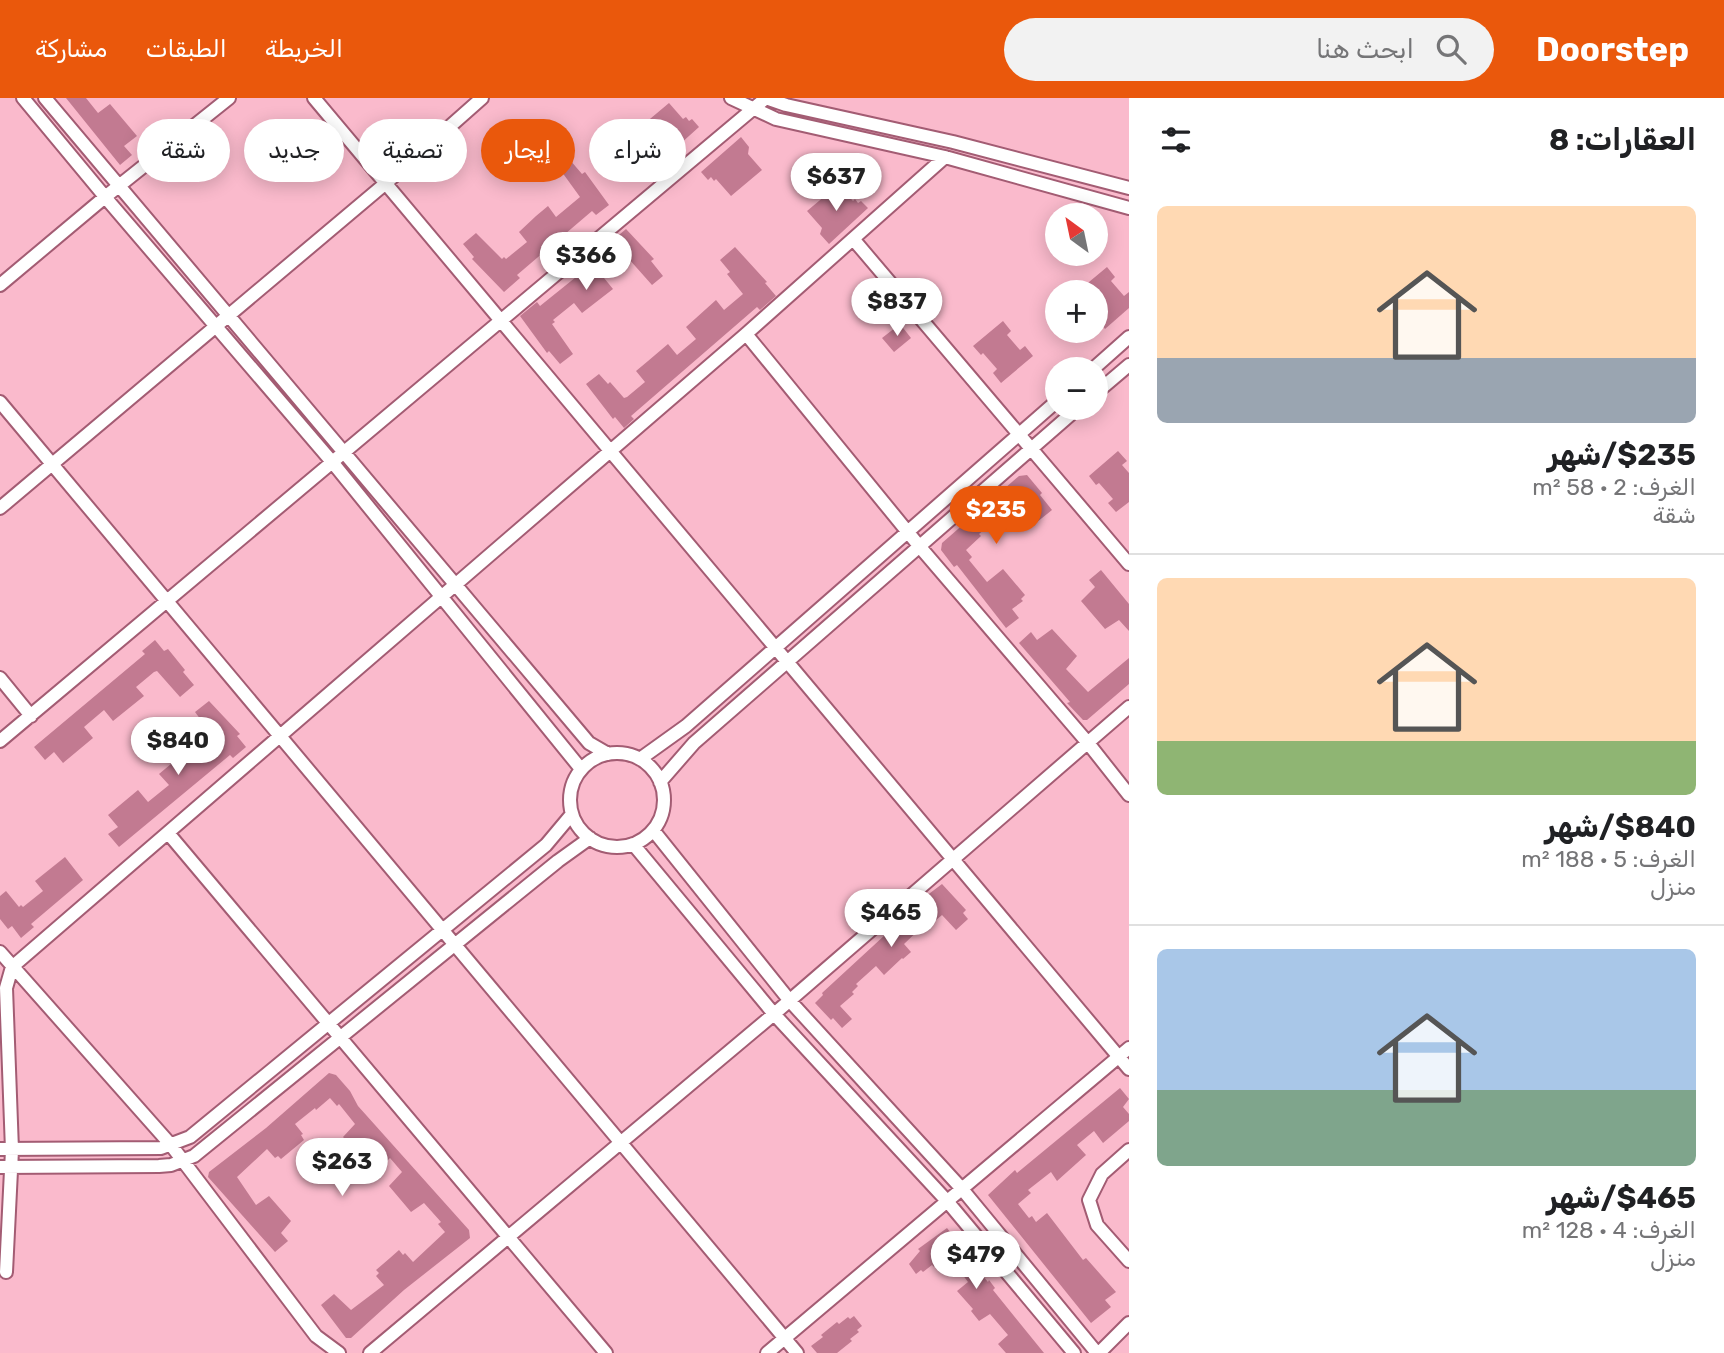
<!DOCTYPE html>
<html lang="ar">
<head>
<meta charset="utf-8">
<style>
	body { margin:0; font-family:Rubik,"Noto Sans Arabic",sans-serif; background:#f2f2f2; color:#202124; direction:rtl; height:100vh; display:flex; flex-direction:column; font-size:26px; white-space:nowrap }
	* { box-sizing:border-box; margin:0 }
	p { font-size:23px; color:#757577 }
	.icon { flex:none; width:38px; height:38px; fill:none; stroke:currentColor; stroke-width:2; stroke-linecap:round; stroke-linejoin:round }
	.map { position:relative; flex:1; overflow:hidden; direction:ltr }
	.drawer { display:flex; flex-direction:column; background:#fff; width:595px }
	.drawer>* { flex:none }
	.banner { position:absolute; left:21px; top:21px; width:665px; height:63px; direction:rtl; display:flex; gap:14px }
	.needle { width:46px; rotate:327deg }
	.controls { position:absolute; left:1045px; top:105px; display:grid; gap:14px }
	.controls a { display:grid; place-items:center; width:63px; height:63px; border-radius:50%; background:#fff; box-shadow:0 4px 18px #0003; font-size:35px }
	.price { position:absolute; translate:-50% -60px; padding:0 16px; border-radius:24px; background:#fff; color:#222; font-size:23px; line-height:46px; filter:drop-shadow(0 2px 4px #0008) }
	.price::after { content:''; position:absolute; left:50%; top:42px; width:21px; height:16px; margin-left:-10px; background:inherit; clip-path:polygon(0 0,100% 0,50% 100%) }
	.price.selected { background:#ea580c; color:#fff }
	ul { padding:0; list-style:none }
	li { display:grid; align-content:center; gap:14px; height:371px; padding:0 28px }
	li+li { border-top:2px solid #e0e0e0 }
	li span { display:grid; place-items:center; height:217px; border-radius:10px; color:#555 }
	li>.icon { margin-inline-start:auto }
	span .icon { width:126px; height:126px; fill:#fffc; stroke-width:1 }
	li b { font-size:30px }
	h2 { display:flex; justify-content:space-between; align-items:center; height:84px; padding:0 28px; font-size:30px }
	.chip { padding:0 24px; border-radius:32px; background:#fff; box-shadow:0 4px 18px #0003; font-size:24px; line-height:63px }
	.chip.selected { background:#ea580c; color:#fff }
	header { display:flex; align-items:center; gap:42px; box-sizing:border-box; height:98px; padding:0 35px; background:#ea580c; color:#fff }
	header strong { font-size:33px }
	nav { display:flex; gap:38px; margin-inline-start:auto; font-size:24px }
	.search { width:490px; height:63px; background:#f2f2f2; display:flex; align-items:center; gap:18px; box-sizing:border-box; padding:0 24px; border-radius:38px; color:#757577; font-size:26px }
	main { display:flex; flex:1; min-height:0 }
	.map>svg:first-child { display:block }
	.building { fill:#c27a91 }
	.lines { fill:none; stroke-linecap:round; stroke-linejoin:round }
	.street-casing { stroke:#a35c73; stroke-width:16 }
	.street { stroke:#fff; stroke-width:12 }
</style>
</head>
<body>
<header>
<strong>Doorstep</strong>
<div class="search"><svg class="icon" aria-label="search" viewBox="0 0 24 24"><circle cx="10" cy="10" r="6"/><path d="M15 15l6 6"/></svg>ابحث هنا</div>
<nav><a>الخريطة</a><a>الطبقات</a><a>مشاركة</a></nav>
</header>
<main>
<section class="drawer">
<h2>العقارات: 8<svg class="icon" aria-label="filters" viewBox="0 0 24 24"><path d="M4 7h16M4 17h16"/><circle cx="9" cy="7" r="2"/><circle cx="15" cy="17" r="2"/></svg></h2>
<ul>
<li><span style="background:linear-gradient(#ffd9b3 70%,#9aa5b1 0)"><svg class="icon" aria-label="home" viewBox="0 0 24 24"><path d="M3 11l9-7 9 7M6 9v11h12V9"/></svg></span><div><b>$235/شهر</b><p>الغرف: 2 · 58 m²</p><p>شقة</p></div></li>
<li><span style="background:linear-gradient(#ffd9b3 75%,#8fb573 0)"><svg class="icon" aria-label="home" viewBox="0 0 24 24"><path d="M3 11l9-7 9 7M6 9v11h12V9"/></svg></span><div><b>$840/شهر</b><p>الغرف: 5 · 188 m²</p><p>منزل</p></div></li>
<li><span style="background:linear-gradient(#a9c7e8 65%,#7fa58c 0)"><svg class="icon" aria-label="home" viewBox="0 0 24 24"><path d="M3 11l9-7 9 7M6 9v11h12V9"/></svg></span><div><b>$465/شهر</b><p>الغرف: 4 · 128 m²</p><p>منزل</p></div></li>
</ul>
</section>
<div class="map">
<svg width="1129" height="1255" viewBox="0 0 1129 1255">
	<rect width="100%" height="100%" fill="#fabacc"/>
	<path class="building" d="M66,0H86L98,15L110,6L137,38L124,48L132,57L120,67Z
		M669,5L683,21L686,19L689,23L692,21L699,29L660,64L651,54L653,48L638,31Z
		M741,39L749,49L748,56L762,72L731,98L716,81L714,83L711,79L708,82L701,74Z
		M570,62L582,76L585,74L609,107L596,117L592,113L517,177L520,180L504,194L472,161L474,159L463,146L476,135L502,161L504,159L506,161L527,144L519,134L536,118L548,108L556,119L580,99L559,70Z
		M838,87L853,103L855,101L858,105L861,103L868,110L829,146L820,136L822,130L807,113Z
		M626,131L654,161L651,163L663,178L652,187L628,160L604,180L613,191L582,215L574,205L553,222L555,224L552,226L573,256L560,266L549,253L547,255L520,218L537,204L540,208L617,146L613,142Z
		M735,149L767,184L765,185L776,198L760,212L757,209L631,318L634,321L624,330L615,319L613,321L586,286L599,276L608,286L610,284L624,300L627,299L645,284L636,273L648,263L668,246L677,257L696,241L686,229L716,202L724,212L743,196L727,176L730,174L720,162Z
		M1107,169L1115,179L1111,183L1124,198L1129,194V210L1105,231L1097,221L1101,217L1096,211V194H1077Z
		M1003,223L1011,233L1007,237L1020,252L1025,248L1033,258L1001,285L993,275L997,271L983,255L981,257L973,248Z
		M900,226L911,240L894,254L882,240Z
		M1118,353L1127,363L1122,367L1129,375V404L1116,414L1108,405L1113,401L1099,385L1096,387L1089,378Z
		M1027,377L1042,395L1040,397L1052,412L1037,424L1020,407L1008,418L1005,414L979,436L981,438L966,452L972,459L969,462L987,484L1003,471L1025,497L1021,501L1023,503L1012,511L1019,520L1006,530L957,467L954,469L941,452L942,445L966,424L1019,378Z
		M1101,472L1129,506V533L1119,522L1105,531L1081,503L1095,489L1089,482Z
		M1052,531L1077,558L1066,571L1088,594L1129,560V586L1087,622H1083L1067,605L1070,604L1019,545L1031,534L1037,542Z
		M155,542L164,553L168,551L185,572L183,574L194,587L180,599L157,573L154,574L136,589L144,598L113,623L104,612L84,629L93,640L63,665L54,654L45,662L34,649L145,556L142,553Z
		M209,603L240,636L237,638L246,649L233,660L230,657L119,749L108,736L118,729L108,717L138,692L148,704L169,687L159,676L189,651L197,660L215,645L216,642L195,614Z
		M65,759L83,782L31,826L34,829L21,840L12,828L8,831L0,821V798L6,793L19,809L21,807L23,809L43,793L35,783Z
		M942,786L966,812L963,815L968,821L956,832L942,817L929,828L926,825L904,846L911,854L903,861L902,860L884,877L876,868L856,886L858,888L852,894L854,896L840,908L852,921L842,930L833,920L831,922L815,905L823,897L822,895L911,813L909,811Z
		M329,975L336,977L350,993L358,1008L469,1132L470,1140L404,1192L351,1240H346L321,1207L334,1196L351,1212L384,1187L376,1178L379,1175L376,1172L390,1160L399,1152L403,1157L405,1155L413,1164L445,1134L438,1126L441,1124L424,1105L411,1114L389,1088L402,1074L390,1060L386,1064L378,1056L366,1064L343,1039L355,1026L339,1006L337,1008L330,1000L316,1012L315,1010L295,1026L303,1036L301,1037L304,1042L281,1061L278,1058L275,1060L267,1051L237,1079L256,1107L269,1098L291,1123L281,1135L288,1143L275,1154L208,1079L209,1074L266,1030Z
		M1120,990L1129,1001L1123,1009L1129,1016V1023L1103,1045L1094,1033L1077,1047L1086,1057L1057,1083L1051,1074L1028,1092L1031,1095L1018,1106L1029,1120L1032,1118L1036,1124L1047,1115L1083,1162L1086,1160L1116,1194L1105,1202L1111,1209L1091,1225L988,1097L1015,1072L1017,1075Z
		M947,1130L966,1154L967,1159L988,1184L989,1182L995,1190L993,1192L1044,1255H1006L998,1246L1008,1237L990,1216L979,1223L971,1213L973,1211L957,1193L968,1184L948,1157L934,1169L932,1167L923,1174L921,1172L916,1176L909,1166L920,1153L918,1151Z
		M854,1218L862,1228L857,1232L859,1234L850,1241L852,1243L837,1255H817L811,1248L823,1239L821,1237L837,1224L839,1226L848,1219L850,1221Z"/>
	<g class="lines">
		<g class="street-casing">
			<path id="street" d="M23,0L111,106L333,365L581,671
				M45,0L589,645L608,656
				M314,0L1129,971
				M731,0L776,21L945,59L1129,110
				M766,0L786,7L953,44L1129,90
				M854,142L1129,466
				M0,187L105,99L229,0
				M746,236L920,449L1088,645L1129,697
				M1093,271L1129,239
				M1096,295L1129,267
				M0,304L797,1255
				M0,410L386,85L482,0
				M0,580L31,618
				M0,643L766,0
				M570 702a47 47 0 1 1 94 0a47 47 0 1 1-94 0Z
				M640,661L686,628L1057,303
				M660,684L694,645L1078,310
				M653,732L790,903L962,1091L1097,1255
				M168,735L606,1255
				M633,746L774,916L947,1103L1074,1255
				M0,854L171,1047L316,1238L339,1255
				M0,1051L161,1050L190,1039L546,747L572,716
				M1129,1052L1102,1076L1089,1102L1097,1127L1129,1163
				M0,1069L159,1068L171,1067L194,1058L558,763L590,740
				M6,1174L12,1052L6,890L12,869L746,236L945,59
				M370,1255L774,916L1129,609
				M767,1255L1129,950
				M1099,1255L1129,1225"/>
		</g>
		<use href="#street" class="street"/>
	</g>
</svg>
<div class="controls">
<a><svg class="needle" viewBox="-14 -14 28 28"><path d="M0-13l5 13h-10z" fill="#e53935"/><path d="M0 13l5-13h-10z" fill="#757577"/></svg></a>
<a>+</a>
<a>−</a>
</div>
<b class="price" style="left:836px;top:115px">$637</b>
<b class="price" style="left:586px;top:194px">$366</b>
<b class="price" style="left:897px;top:240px">$837</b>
<b class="price selected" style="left:996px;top:448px">$235</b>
<b class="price" style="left:178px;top:679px">$840</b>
<b class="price" style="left:891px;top:851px">$465</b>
<b class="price" style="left:342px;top:1100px">$263</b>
<b class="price" style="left:976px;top:1193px">$479</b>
<div class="banner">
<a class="chip">شراء</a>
<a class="chip selected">إيجار</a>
<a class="chip">تصفية</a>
<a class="chip">جديد</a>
<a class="chip">شقة</a>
</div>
</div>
</main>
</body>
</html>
